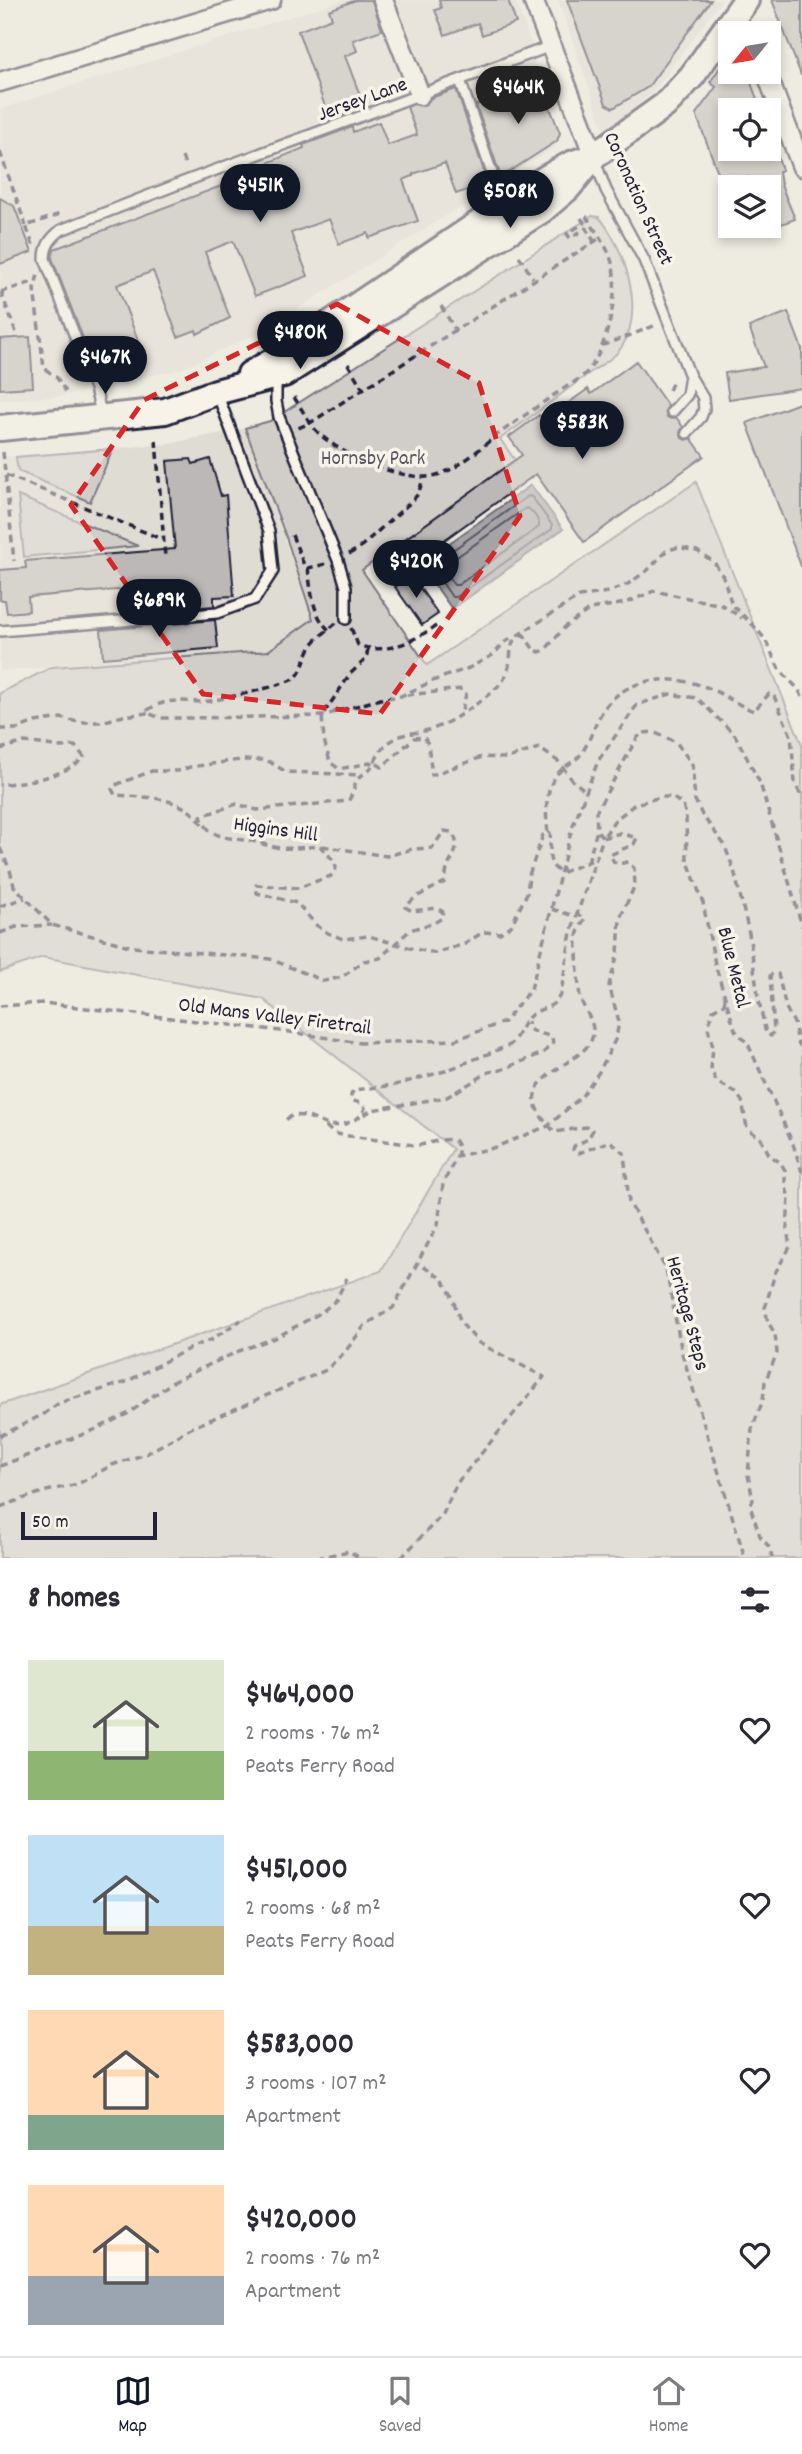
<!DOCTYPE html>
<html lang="en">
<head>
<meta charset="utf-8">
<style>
	body { margin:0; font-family:Dekko,sans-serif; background:#f2f2f3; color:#2b2b33; height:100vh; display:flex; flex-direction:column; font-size:26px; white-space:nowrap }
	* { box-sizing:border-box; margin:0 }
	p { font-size:23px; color:#7c7c81 }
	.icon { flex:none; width:38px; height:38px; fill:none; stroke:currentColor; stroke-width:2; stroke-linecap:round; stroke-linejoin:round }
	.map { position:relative; height:1558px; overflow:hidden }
	.panel { display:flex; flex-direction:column; background:#fff; flex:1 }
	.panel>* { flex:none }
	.needle { width:46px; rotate:240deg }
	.controls { position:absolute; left:718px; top:21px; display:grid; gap:14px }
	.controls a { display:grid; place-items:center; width:63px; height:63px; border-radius:0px; background:#fff; box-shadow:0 4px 10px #0003; font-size:35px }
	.scale { position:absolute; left:21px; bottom:18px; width:136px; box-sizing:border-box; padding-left:7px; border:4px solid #22223b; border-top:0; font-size:19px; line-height:24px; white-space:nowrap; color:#22223b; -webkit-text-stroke:5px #f7f3e8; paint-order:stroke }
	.price { position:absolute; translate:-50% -60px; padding:0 16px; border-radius:24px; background:#111827; color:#fff; font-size:23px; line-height:46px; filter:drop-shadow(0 2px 4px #0008) }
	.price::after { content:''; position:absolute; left:50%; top:42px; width:21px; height:16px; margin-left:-10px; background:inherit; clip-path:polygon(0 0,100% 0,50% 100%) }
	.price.active { background:#222; color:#fff }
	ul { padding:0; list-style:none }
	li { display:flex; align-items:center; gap:21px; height:175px; padding:0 28px }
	li span { display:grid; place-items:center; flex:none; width:196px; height:140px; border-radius:0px; color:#555 }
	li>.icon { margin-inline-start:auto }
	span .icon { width:84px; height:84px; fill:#fffc; stroke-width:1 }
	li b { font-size:30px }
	h2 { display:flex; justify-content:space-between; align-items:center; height:84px; padding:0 28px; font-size:30px }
	.dock { display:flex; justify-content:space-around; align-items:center; height:98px; border-top:2px solid #e1e1e2; background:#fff; font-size:19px; color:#7c7c81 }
	.dock a { display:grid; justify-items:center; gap:4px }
	.dock .active { color:#111827 }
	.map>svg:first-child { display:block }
	.built { fill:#dfdcd4 }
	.green { fill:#d1cdc9; stroke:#7a7882; stroke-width:2 }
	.water { fill:#a6a3a6; stroke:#716f7b; stroke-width:2 }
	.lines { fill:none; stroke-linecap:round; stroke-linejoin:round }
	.shore { stroke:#575666; stroke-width:2 }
	.building { fill:#bbb8b7; stroke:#22223b; stroke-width:2 }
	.lane-casing { stroke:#22223b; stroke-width:14 }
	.street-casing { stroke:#22223b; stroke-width:23 }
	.secondary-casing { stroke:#22223b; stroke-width:30 }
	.path { stroke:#22223b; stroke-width:3.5; stroke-dasharray:7 5; stroke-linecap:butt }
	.lane { stroke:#f7f3e8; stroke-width:9 }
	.street { stroke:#f7f3e8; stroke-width:18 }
	.secondary { stroke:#f7f3e8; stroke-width:24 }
	.marked { fill:none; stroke:#d62828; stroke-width:5; stroke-dasharray:14 9; stroke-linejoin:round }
	.labels { text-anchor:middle; stroke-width:7; stroke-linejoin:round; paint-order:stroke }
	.street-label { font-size:21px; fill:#22223b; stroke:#f7f3e8 }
	.park-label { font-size:21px; fill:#575566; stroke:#f7f3e8 }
</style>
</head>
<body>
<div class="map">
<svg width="802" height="1558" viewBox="0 0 802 1558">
	<rect width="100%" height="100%" fill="#eeebe1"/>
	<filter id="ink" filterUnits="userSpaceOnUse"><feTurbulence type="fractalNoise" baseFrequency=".0143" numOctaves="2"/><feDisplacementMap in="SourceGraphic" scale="14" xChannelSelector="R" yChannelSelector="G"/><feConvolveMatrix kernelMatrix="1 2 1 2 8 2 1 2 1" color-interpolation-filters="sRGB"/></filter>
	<g filter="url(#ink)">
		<path class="built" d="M343,0H377L417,99L533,59L561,134L556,147L262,331L181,369L63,396L0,400V109Z
			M389,0H515L533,48L422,89Z
			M558,0H722L653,92L605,133Z
			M245,428L313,619L268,651L0,671V457L168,444Z"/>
		<path class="green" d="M592,216L599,217C625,248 646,311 621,348C615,358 601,365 591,372C561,394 531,417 500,439L515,460L362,570L427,665L696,482L802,745V1558H0V1405L381,1271L453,1149L263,999L43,957L0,972V693L52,667L268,651L313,619L286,537L245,428L270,421Z
			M113,449L90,502L18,471L16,457Z
			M18,496L138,546L24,557Z"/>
		<path class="water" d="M531,485L563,529L452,609L420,564Z"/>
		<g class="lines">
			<path class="shore" d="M528,496L532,497L552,525V529L456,597H452L432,568V565Z
				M526,508C532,509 540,521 539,527L458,585H454L444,570V566Z"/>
		</g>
		<path class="building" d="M356,0H372L382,30L353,40L357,51L345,56L361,98L347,103L349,113L330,120L298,31L332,18L329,10Z
			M439,0H508L516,23L482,35L478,23L445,35L435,10L441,8Z
			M567,0H711L648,87L613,108L606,104Z
			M772,0H802V75H801Z
			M730,53V72H747L761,110H730V149H775L782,170L779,172L781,185L795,219L768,229V187H752L747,177L723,186L696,114L716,87L710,82Z
			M533,84L542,88L560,133L557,141L501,177L476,105Z
			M456,89L488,183L456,194L445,163L413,174V176L403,180L418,221L369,238L368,233L339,244L329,219L291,233L308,276L255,296L233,241L205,252L230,318L197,334L196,330L178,337L153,271L117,285L142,351L95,369L52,258L54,249L240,179L238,175L304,148L303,145L352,127L353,132L379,122L388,145L417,135L407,107L414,104L423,106L431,98Z
			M0,198L14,206L32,252L0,264Z
			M788,312L802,349V388L729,399L725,373L764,367L749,327Z
			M30,337L33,387L0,389V339Z
			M636,361L668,406L665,411L667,417L671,419L676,417L683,427L680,432L682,438L686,440L691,438L704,456L584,542L536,474L408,566L394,547L522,455L509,437L539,415L543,421L588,389L591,394Z
			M802,402V566H801L747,423Z
			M191,459L193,464L210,459L221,496L226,495L234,596L214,597V606L158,611L155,587L28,597L29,611L7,613L5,600H0V570L26,568L25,561L175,549L167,461Z
			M411,575L438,614L422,625L395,587Z
			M215,620L218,648L103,658L101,630Z"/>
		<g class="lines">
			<g class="lane-casing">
				<path id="lane" d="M460,80L496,185
					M595,161L606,190L644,260L690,376L703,398L704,409L701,417L687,433
					M276,378V401L279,417L338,560L346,587V619
					M672,412L687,395L690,376
					M102,417L95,388L45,259C45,246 50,239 61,230L186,181L551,46
					M0,631L217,613L255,599L273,571L269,531L217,393"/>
			</g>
			<g class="street-casing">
				<path id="street" d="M383,0L420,95
					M533,0L594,156
					M766,72L802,167
					M0,82L271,0"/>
			</g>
			<g class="secondary-casing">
				<path id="secondary" d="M250,374L285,354L546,178L571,164L594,156L665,105L692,76L746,0
					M0,428L165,411L216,392L284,374L542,210L568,188L594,156"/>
			</g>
			<path class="path" d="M0,152L26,226
				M182,157L186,167
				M586,216C595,231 608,246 612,263C620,292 607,352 585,374C576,382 564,388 554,395C536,407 519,420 501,432C479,448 453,477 423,477C390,476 329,451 310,423L600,238
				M581,218L584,223L567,234L570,238L586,228L594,241
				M33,245L26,226L60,214
				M519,256L533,278
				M38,275L34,289L44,368L57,378L68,395
				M1,292L17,335
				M1,292L36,281
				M441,306L456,331
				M602,345C607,345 646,329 656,325
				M348,364L363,389
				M669,390L674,380
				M294,397L310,423L298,428
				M156,440L165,557
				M3,452L14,561
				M6,475L164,540
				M292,535L304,565L308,568L326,564
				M349,554L358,549L412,501L418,494L424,477
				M308,568C311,589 312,615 329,630
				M336,623C328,631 318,636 312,645C304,655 305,670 295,678C286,685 213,702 200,702C182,701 165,698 148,710V713L160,718H189L322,716L380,699L401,696L435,680L469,668L493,655L505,642L514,637
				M351,628L358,645C385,656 413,641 436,626
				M521,635H524L534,650L540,652L545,650L565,627L590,609L626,603L654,591L722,605L742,618
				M368,649L366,659L351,673L322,716L324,740L330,762L339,769L374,762L382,767L414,738L424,737L428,744L432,775L482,757L508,758L539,748L559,762L572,780L586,791
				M407,695L462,689L466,694L462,710
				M802,697L799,690L779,669L765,639L754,626L732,605L723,576L714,562L697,551L678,547L666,551L648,570L628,584L608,592L579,597L518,635C504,648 518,669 496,688C481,702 451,723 432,729C413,735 405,730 387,744C378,751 376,763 368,771C364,774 359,776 356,782C353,789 353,795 348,801L257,810L237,804L201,816C206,836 226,838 244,840C257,841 269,847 282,848C294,849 307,847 320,846L335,862L336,868L331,876L297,888L256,885L257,893L297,903L316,925L328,933L343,939L369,936L410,948L435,953L465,944L483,932L500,933L511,926L527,893L529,875L543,835L548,832C545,813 545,785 560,771C566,765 576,761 581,754C591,740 595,721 606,706C630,676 672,675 706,687C722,693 737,705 754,711L769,694L774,696L791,736L795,783L802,798
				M0,729H17L35,722L61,718L78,722H102L123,716L148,713
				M0,749L25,742L61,747L75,746L84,757C64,778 27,781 0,785
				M202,824C182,795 147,798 115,795L112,789L113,786L152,771H178L190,767L240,760H263L270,762L286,772L362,775
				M548,832L550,833C552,850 544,863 561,873L595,859
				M0,848L10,870L14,886L52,925L133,947L270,959L324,981L342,977L364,961L380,958L410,930L434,923L442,918L443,912L437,908L412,911L405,907L416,897L445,882C446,876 446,869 449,864C455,854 461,843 451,832L444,831L432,848L412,849L387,856L322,846
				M588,862L597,830
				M0,906L25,898
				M552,909L571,915L577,914L585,919C581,924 577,932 577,939C576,946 579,992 580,998C584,1009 595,1023 593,1034C589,1068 494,1075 555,1132L586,1127L593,1130L588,1139L574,1146L573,1150L579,1153L610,1141L624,1153L629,1202L666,1269L682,1353L745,1558
				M0,933L16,927L52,925
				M725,999L724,1004L713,1010L708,1028L713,1047L711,1069L716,1081L736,1093L742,1101L747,1128L761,1139L770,1156L780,1162L785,1170V1185L789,1197L787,1229L790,1247L775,1273L765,1308L768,1322L775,1334L777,1353L765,1382L763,1400L752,1429L748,1475L753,1500L750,1506L760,1536L770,1548L772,1558
				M0,1006L43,1003L290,1032L360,1043L455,1040L504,1022L531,989L572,828L598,761L637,705L670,694L697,698L735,735L760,783L802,926
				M802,1047L798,1043L794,1023L786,1008L778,974L773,973L770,976L774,1030L771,1036L766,1034L758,996L749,933L734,870L724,844L702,815L695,800L692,764L676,742L653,732L643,733L637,738L596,812L597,830L603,838L614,821L635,804L661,797H672L683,805L686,815L687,859L703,903L715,964L735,1030L748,1044L793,1144L802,1172
				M364,1115L372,1110L447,1097L489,1072L501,1070L543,1053L553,1043L552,1038C545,1033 536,1034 529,1029L528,1021
				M326,1126L333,1133L342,1135L414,1145C428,1146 442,1136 455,1141L459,1148L457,1156
				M0,1436L44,1414L59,1403L126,1382L192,1347L211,1340L241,1320
				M0,1466L92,1431L129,1413L174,1381L239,1351L277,1337L302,1323L322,1312L336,1300L347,1278
				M0,1507L42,1492L78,1484L112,1465L146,1454L191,1428L326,1370L345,1352L365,1325L393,1308L438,1225L443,1184L457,1156L493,1148L548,1126L582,1096L599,1072L616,1038L619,1022L609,985L618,953L620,918L635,885L634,868L627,862L619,864L614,862L610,855L634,844L637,838L620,833L603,838L571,932L561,993C553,1011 541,1006 530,1016C522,1023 519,1036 510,1045L445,1071L395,1085L354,1090L351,1095V1100L363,1104L365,1108C362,1115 360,1117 354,1120C323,1137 315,1109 289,1117L283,1123
				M317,1558L349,1551L360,1558
				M401,1558L443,1514L457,1483L544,1377L479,1343L461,1323L451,1294L442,1279L418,1263"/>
			<use href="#lane" class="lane"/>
			<use href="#street" class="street"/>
			<use href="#secondary" class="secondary"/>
		</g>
	</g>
	<path d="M0 0H802V1558H0ZM337,304L479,383L520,516L380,714L203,694L71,505L144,400Z" fill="#eeebe1" fill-opacity=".55" fill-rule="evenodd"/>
	<path class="marked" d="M337,304L479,383L520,516L380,714L203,694L71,505L144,400Z"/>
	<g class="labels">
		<g class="street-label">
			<text transform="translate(362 98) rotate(-20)" y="7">Jersey Lane</text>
			<text transform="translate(640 198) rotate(66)" y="7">Coronation Street</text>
			<text transform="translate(276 828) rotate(8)" y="7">Higgins Hill</text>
			<text transform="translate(735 967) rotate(76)" y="7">Blue Metal</text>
			<text transform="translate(275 1015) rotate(7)" y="7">Old Mans Valley Firetrail</text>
			<text transform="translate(689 1313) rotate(75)" y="7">Heritage Steps</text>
		</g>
		<g class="park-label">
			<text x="373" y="464">Hornsby Park</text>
		</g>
	</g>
</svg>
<div class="controls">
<a><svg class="needle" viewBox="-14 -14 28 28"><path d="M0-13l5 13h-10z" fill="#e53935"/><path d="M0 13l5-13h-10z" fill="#7c7c81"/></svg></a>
<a><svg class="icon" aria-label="locate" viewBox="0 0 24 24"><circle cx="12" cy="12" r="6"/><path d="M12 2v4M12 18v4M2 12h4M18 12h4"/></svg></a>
<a><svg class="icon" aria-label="layers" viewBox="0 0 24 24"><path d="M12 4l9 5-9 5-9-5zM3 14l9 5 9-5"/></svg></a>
</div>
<div class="scale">50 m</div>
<b class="price active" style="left:518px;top:126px">$464K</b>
<b class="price" style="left:260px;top:224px">$451K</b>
<b class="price" style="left:510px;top:230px">$508K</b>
<b class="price" style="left:300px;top:371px">$480K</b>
<b class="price" style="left:105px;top:396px">$467K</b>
<b class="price" style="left:582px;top:461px">$583K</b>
<b class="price" style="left:416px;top:600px">$420K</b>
<b class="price" style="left:159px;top:639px">$689K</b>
</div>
<section class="panel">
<h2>8 homes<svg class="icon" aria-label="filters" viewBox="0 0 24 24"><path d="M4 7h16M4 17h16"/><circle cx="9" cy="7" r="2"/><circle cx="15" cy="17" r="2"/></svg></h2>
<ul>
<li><span style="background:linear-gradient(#dfe7d0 65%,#8fb573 0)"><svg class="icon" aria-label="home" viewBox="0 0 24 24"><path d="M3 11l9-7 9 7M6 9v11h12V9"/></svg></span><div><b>$464,000</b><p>2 rooms · 76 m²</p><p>Peats Ferry Road</p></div><svg class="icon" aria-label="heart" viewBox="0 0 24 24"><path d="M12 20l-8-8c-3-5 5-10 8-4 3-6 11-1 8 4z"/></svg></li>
<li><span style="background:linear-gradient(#bfe0f5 65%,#c2b280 0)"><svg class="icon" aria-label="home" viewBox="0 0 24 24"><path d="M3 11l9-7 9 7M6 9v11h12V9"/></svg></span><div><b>$451,000</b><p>2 rooms · 68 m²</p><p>Peats Ferry Road</p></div><svg class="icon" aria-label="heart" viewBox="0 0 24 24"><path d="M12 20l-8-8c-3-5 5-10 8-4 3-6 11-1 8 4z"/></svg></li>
<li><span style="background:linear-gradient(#ffd9b3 75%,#7fa58c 0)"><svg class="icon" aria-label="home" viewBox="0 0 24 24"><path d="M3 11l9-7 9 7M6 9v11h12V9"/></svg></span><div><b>$583,000</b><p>3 rooms · 107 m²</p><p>Apartment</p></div><svg class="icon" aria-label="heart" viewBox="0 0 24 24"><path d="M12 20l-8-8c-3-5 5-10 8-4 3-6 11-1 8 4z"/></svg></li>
<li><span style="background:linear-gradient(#ffd9b3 65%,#9aa5b1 0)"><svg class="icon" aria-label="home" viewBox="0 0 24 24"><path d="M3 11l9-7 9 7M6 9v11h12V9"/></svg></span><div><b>$420,000</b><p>2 rooms · 76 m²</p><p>Apartment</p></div><svg class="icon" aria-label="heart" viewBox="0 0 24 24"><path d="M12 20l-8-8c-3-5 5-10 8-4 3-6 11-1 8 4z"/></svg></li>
</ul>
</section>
<nav class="dock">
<a class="active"><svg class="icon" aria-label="map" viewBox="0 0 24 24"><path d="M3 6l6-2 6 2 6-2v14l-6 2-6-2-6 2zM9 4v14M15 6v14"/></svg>Map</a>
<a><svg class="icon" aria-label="saved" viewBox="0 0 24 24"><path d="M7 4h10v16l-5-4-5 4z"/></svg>Saved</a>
<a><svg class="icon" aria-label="home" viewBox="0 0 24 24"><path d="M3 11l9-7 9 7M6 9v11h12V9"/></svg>Home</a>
</nav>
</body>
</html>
